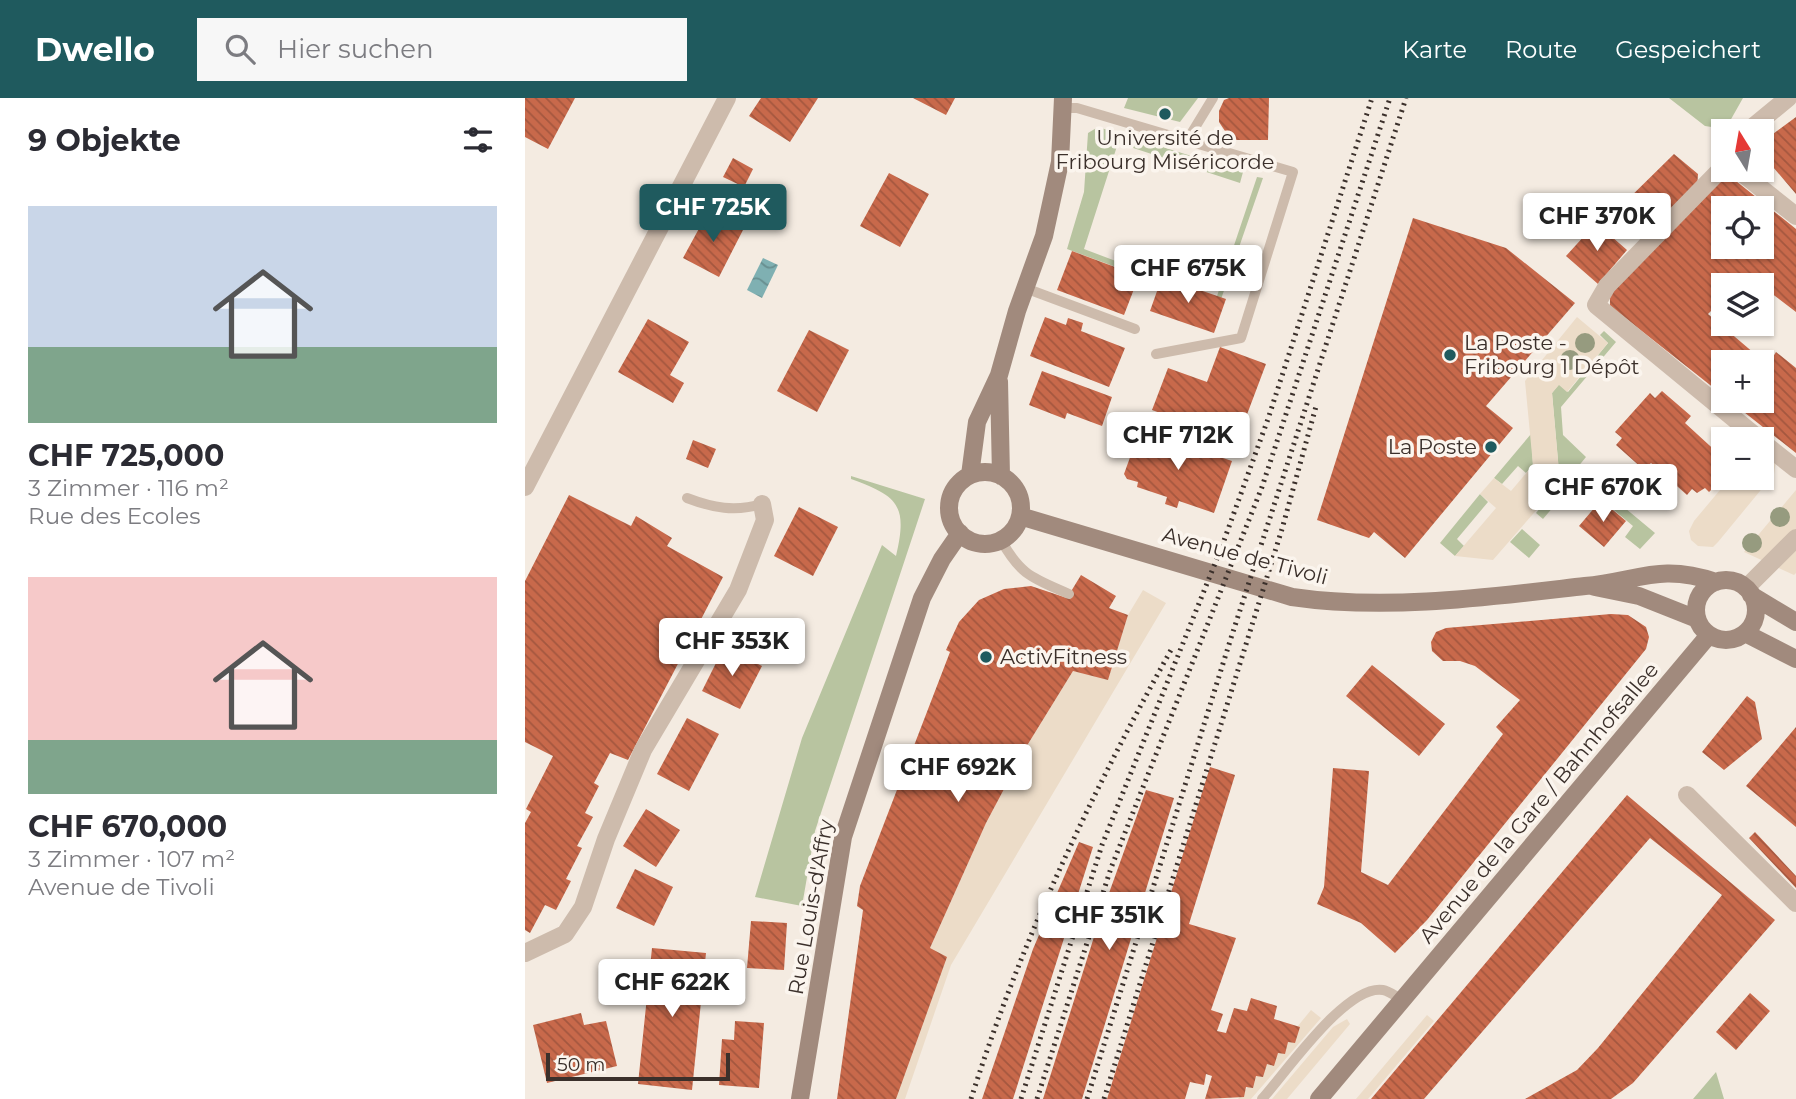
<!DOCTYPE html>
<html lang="de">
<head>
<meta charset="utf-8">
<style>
	body { margin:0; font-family:Montserrat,sans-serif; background:#f7f7f7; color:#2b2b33; height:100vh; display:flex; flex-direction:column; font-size:26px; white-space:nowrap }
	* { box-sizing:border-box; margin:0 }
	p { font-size:23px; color:#7c7c81 }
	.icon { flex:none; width:38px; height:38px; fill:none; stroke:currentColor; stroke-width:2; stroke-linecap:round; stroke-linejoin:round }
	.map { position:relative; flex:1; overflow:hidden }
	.side { display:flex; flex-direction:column; background:#fff; width:525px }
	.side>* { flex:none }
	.needle { width:46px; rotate:349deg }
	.fabs { position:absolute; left:1186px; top:21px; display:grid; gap:14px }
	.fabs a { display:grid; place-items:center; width:63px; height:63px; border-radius:0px; background:#fff; box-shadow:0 2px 5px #0004; font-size:35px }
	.scale { position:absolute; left:21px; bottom:18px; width:184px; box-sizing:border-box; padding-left:7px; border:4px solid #3b302b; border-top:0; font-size:19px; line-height:24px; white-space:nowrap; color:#3b302b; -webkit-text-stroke:5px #fbf5ee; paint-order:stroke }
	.price { position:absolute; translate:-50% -60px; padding:0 16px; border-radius:7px; background:#fff; color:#222; font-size:23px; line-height:46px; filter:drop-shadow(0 2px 4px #0008) }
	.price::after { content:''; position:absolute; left:50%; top:42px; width:21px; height:16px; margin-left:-10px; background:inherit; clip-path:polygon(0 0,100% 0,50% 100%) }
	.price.on { background:#1f5a5e; color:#fff }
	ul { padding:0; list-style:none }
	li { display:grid; align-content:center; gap:14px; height:371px; padding:0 28px }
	li span { display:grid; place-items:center; height:217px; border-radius:0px; color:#555 }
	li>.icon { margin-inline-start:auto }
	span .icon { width:126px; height:126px; fill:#fffc; stroke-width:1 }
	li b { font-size:30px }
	h2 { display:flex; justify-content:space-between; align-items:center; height:84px; padding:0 28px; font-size:30px }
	header { display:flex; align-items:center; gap:42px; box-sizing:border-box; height:98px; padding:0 35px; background:#1f5a5e; color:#fff }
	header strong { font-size:33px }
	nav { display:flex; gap:38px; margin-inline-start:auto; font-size:24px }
	.search { width:490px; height:63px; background:#f7f7f7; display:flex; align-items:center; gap:18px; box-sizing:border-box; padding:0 24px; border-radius:0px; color:#7c7c81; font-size:26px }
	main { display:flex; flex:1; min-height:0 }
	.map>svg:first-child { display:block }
	.grass { fill:#b8c4a0 }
	.plaza { fill:#ecdcc8 }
	.water { fill:url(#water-waves) }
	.building { fill:url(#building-back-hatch); fill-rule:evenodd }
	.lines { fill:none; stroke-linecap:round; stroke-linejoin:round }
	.lane { stroke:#cdbbac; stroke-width:10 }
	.street { stroke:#cdbbac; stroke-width:18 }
	.secondary { stroke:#a18a7d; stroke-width:18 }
	.rail { stroke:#3b302b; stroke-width:5; stroke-dasharray:2 5; stroke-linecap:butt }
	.tree { fill:#969b7f }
	.poi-dot { fill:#1f5a5e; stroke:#fbf5ee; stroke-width:2.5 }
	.labels { text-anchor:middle; stroke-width:7; stroke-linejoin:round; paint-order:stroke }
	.poi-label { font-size:21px; fill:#3b302b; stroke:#fbf5ee; text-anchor:start }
	.street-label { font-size:21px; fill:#3b302b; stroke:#fbf5ee }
</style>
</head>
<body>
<header>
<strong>Dwello</strong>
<div class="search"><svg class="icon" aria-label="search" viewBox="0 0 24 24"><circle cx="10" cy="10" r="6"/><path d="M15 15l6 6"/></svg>Hier suchen</div>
<nav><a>Karte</a><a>Route</a><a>Gespeichert</a></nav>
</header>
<main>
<section class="side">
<h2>9 Objekte<svg class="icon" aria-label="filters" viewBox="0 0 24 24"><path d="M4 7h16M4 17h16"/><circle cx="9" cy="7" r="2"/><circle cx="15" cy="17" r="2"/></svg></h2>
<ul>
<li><span style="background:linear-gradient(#c9d6e8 65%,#7fa58c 0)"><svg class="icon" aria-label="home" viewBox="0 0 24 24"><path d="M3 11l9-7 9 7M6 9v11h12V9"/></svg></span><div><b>CHF 725,000</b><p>3 Zimmer · 116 m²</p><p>Rue des Ecoles</p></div></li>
<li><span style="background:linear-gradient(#f6c9c9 75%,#7fa58c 0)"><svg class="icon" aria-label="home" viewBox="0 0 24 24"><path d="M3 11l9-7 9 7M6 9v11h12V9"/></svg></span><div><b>CHF 670,000</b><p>3 Zimmer · 107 m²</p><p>Avenue de Tivoli</p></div></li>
</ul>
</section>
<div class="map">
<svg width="1271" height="1001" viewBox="0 0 1271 1001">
	<defs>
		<pattern id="water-waves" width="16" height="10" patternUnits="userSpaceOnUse" patternTransform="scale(1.75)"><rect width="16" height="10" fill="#7fb0b2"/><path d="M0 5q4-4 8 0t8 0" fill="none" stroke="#699091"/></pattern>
		<pattern id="building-back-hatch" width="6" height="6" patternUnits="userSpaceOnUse" patternTransform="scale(1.75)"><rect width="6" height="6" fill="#c8694b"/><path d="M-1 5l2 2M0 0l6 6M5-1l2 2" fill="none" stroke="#a4573f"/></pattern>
	</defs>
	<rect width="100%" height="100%" fill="#f4ebe1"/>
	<path class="grass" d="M603,0H673L655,24L599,10Z
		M1144,0H1218L1205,23L1193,30L1180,28Z
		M573,29L718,74L715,85L593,45L559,151L691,201L732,79L738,80L694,207L542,151L559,94L563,35Z
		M1079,233L1091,244L1036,309L1038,337L1061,359L1052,370L1130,435L1115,451L1100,439L1108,428L1052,381L1018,421L1011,415L1035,385L1027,295L1034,286L1043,294L1083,245L1075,237Z
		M1006,336L1008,367L1001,375L993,368L977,386L969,380Z
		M326,378L400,401L290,733L277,808L230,799L277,640L357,447L371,458C383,407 373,398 326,381Z
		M955,396L963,404L932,441L939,448L930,458L915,445Z
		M997,431L1015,447L1004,460L985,444Z
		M1191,974L1199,1001H1168Z"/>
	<path class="plaza" d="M1052,219L1083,245L1042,294L1034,287L1027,295L1035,385L968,462L930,458L971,410L955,396L969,380L986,393L1008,367L1000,283Z
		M1237,353L1251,363L1249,376L1193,444L1188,449L1173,448L1166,442L1164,433L1169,423L1205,380H1237Z
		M1271,392V475L1269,477L1219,454Z
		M618,492L641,505L426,867L380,1001H351L405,850L461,725L503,646L548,573L583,581L603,517Z
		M786,912L796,920L726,1001H713Z
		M902,917L909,923L843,1001H831Z
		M822,921L825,926L762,1001H747L808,929Z"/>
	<path class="water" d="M238,160L253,167L237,200L222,192Z"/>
	<path class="building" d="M0,0H50L23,51L0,39Z
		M236,0H293L265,44L224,18Z
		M388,0H430L421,17Z
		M704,0H744L743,42H711L702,36L694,24V13L699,2Z
		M1271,19V96L1237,56V44Z
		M1149,56L1173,76L1172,91L1121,134L1093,111Z
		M208,60L228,71L219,89L198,79Z
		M364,75L404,96L375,149L335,128Z
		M1201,75L1271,131V214L1221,176L1210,187H1199V200L1183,216L1243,267L1251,254L1271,270V355L1205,303H1237V264H1199V298L1085,208V188ZM1199,110H1237V149H1199Z
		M183,114L218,132L194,179L158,160Z
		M888,120L981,150L1050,205L961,308L988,330L880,460L849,434L844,440L792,422Z
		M1071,125L1102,152L1073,186L1041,158Z
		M547,153L614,178L599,217L532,192Z
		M637,179L701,201L689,235L625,213Z
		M520,219L541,227L543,220L558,225L556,233L600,250L584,289L505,258Z
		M123,221L164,244L145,277L159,285L148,305L93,274Z
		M284,232L324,252L292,314L252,293Z
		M695,249L741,266L712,343L627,312L643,270L682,284Z
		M517,273L587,299L577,328L542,315L540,321L504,307Z
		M1137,293L1166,318L1160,325L1196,358L1193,362L1198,367L1196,375L1199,379L1184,394L1180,390L1172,395L1167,391L1162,397L1126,365L1119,372L1091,347L1097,340L1090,334L1125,295L1130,300Z
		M617,337L628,341L629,337L707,363L689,415L654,403L652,410L640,406L642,399L612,389L613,384L602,381L599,376L612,340Z
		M168,342L191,351L183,370L161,361Z
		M44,397L106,428L111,418L147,440L142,448L198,479L103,662L85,655L69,685L74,688L60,715L68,719L52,748L57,750L41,781L46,783L31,812L20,807L5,835L0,832V725L6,714L1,711L28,658L0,644V483Z
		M1076,402L1101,423L1079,449L1054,428Z
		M274,409L313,429L288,478L249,458Z
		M556,477L591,498L584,510L603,517L583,582L548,573L503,646L461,725L405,850L422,859L371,1001H312L338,812L332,808L335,788L425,554L421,552L434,524L454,502L479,491L506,488L542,500Z
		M1086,516L1103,517L1121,529L1124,539L1121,551L902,822L870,855L836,825L792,806L799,789L808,670L844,673L836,774L863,787L978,636L971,629L995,602L950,568L935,563H918L907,553L906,544L911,534L921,530Z
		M199,549L237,568L215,611L177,593Z
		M847,567L920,626L894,658L821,598Z
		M1222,598L1230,604L1237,641L1199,672L1177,654Z
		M162,620L194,636L164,693L132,676Z
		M1271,629V729L1221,688Z
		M685,669L710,677L664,826L711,840L686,912L698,916L692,933L701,935L709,910L722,913L726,900L752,908L749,921L775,929L770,945L763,944L760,956L753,955L749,968L742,966L738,979L731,978L728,990L721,989L719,999L680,1001L687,978L681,976L679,987L665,984L660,1001H582Z
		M621,692L649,700L557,1001H518L574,823Z
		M1102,697L1250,822L1108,985L1086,1001H1000L1052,972L1073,950L1197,797L1125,740L899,1001H846Z
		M121,711L155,732L131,769L98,748Z
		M1230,734L1271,778V790L1224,740Z
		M554,744L568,749L488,1001H457L508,851Z
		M110,771L148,789L129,828L91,810Z
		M226,823L262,825L259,872L222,870Z
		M127,850L181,855L167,992L113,986Z
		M1225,895L1245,913L1211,952L1191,934Z
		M56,915L59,927L81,923L92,968L22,985L8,927Z
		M210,923L239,925L234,990L194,987L197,941L209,942Z"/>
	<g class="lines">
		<path class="lane" d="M539,10H552L768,74L716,240L631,256
			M663,41L688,0
			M500,190L610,231
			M162,400C188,410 210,414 237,406
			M476,442C496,478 508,480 544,496
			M737,1001C760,976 821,886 858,892C864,893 872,899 878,902"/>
		<path class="street" d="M1223,33L1263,0
			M1199,68L1082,188L1071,207L1234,341
			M1213,72L1271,118
			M1237,344L1271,371
			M0,389L202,0
			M1221,490L1271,440
			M1162,697L1271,805
			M0,855L40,836L58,809L81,741L118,652L213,492L240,422L237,406"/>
		<path class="secondary" d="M474,283L476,378
			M424 410a36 36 0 1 1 72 0a36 36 0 1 1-72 0Z
			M445,377L452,324L474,277L492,213L519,138L535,64L538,0
			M495,418L767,499C862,513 964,499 1060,488C1113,483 1135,465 1191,484
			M1171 512a30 30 0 1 1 60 0a30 30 0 1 1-60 0Z
			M1070,489L1114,498L1172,521
			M1226,497L1271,524
			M1220,535L1271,561
			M275,1001L318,739L397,500L417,461L435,435
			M794,1001L1184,537"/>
		<path class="rail" d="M446,1001C496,843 566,696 646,552
			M496,1001L577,747L697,448L743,321L847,0
			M512,1001L586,770L737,389L865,0
			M562,1001L706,540L881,0
			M579,1001L757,431L792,305"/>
	</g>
	<g class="tree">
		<circle cx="1060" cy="245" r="10"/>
		<circle cx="1045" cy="262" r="10"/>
		<circle cx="1255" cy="419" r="10"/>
		<circle cx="1227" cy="445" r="10"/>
	</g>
	<g class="poi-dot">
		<circle cx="640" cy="16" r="7"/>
		<circle cx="925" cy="257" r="7"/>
		<circle cx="966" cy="349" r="7"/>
		<circle cx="461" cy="559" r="7"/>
	</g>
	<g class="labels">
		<g class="poi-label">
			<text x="640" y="47" text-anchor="middle">Université de<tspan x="640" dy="24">Fribourg Miséricorde</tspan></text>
			<text x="939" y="252">La Poste -<tspan x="939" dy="24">Fribourg 1 Dépôt</tspan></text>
			<text x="952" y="356" text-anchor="end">La Poste</text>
			<text x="475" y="566">ActivFitness</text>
		</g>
		<g class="street-label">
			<text transform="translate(720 458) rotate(15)" y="7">Avenue de Tivoli</text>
			<text transform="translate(1014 705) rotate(-50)" y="7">Avenue de la Gare / Bahnhofsallee</text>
			<text transform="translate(286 809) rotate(-80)" y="7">Rue Louis-d'Affry</text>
		</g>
	</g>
</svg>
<div class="fabs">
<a><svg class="needle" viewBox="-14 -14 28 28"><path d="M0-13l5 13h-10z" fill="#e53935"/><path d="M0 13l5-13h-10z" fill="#7c7c81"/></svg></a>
<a><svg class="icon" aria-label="locate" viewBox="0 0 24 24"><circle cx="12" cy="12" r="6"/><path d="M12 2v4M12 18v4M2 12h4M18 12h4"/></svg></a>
<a><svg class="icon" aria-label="layers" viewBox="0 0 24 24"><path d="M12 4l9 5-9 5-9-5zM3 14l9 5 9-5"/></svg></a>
<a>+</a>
<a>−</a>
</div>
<div class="scale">50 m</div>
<b class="price on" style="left:188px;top:146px">CHF 725K</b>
<b class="price" style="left:1072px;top:155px">CHF 370K</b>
<b class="price" style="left:663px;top:207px">CHF 675K</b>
<b class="price" style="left:653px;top:374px">CHF 712K</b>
<b class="price" style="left:1078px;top:426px">CHF 670K</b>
<b class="price" style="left:207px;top:580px">CHF 353K</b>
<b class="price" style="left:433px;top:706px">CHF 692K</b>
<b class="price" style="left:584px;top:854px">CHF 351K</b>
<b class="price" style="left:147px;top:921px">CHF 622K</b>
</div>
</main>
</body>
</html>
